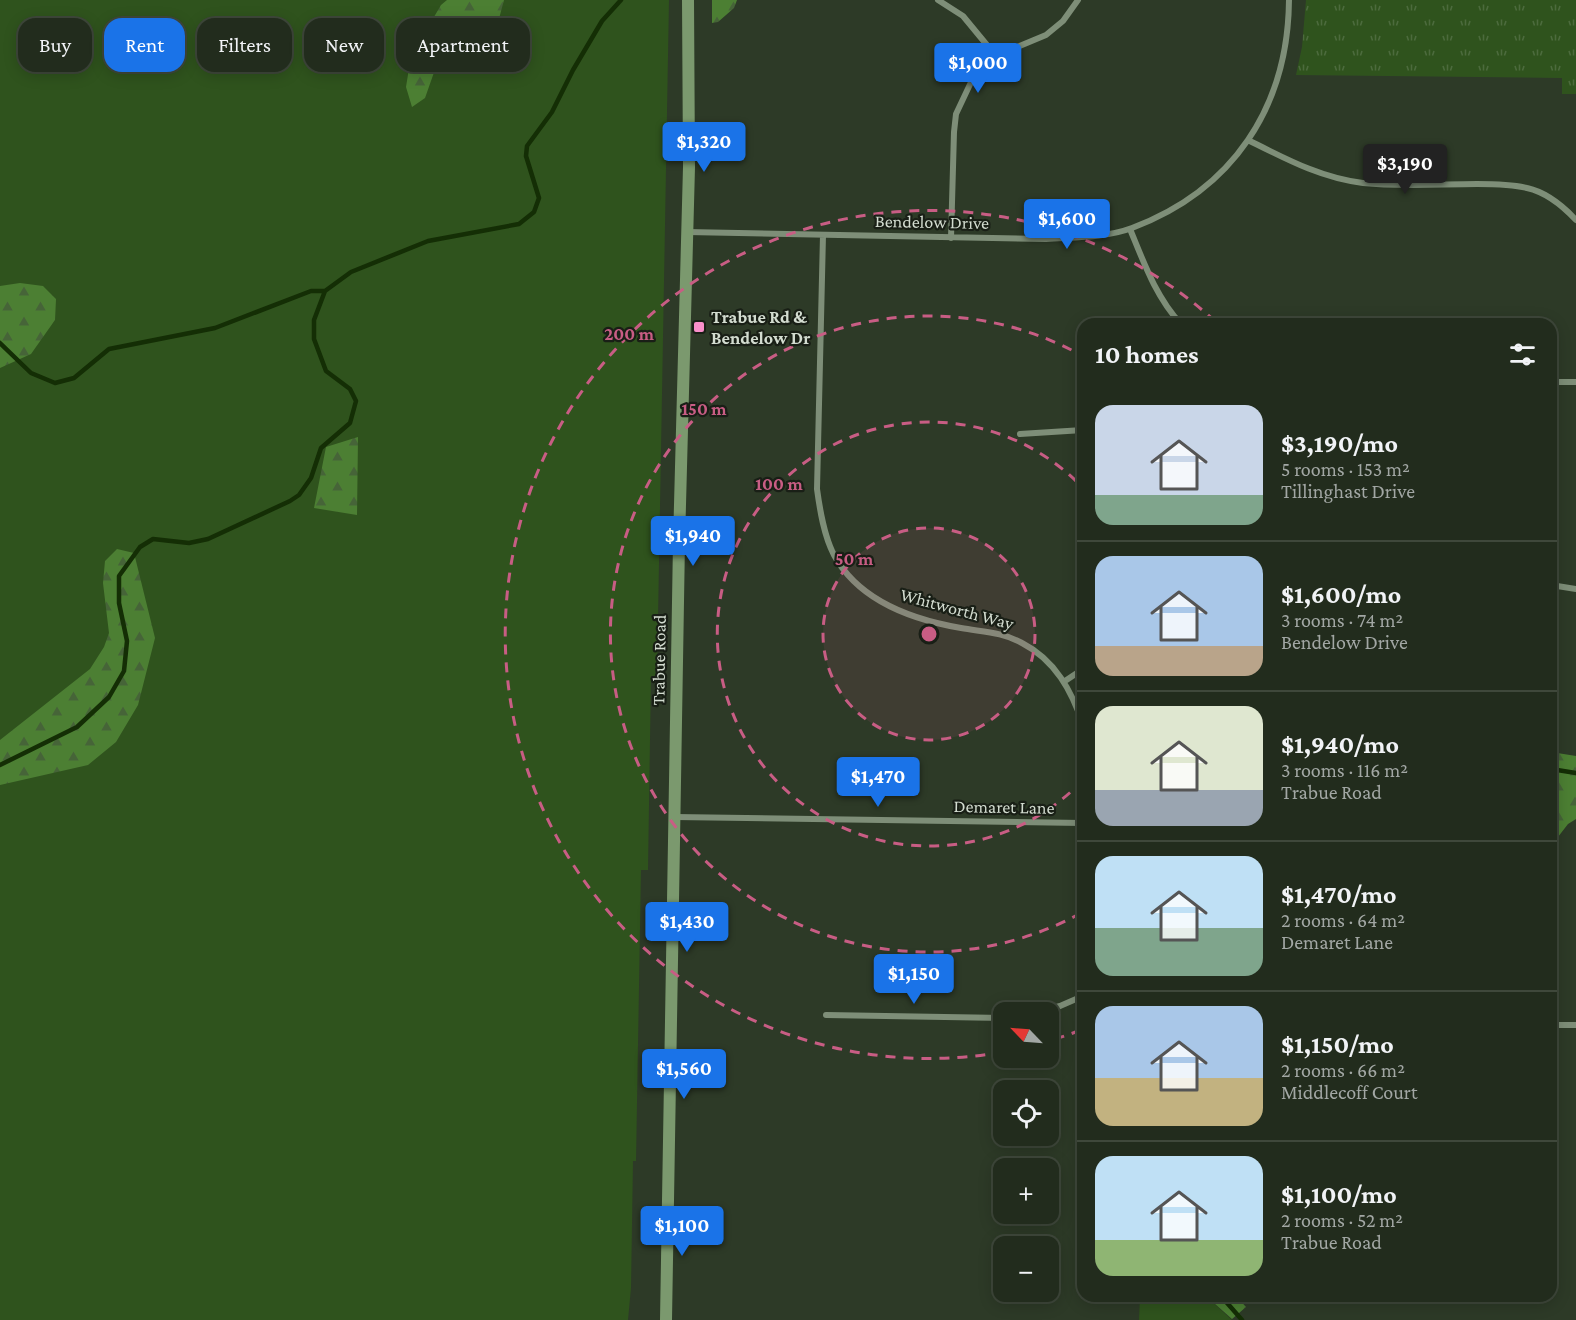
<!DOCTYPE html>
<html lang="en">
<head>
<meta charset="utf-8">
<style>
	body { margin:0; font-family:"Crimson Pro",serif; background:#2a3426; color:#f1f3f6; height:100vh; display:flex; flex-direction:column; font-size:22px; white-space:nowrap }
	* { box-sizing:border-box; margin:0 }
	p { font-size:20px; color:#a2a7a4 }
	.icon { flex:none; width:33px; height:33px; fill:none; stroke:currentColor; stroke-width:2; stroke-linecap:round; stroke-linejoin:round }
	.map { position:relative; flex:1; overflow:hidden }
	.side { position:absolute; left:1077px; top:318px; width:480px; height:984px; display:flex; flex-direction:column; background:#222c1d; border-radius:18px; box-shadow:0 3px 15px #0003,0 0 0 2px #3f483b }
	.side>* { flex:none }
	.guide { position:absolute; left:18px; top:18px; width:570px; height:54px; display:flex; gap:12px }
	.needle { width:39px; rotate:295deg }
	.fabs { position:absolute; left:993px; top:1002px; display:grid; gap:12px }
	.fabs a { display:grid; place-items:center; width:66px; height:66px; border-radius:12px; background:#222c1d; box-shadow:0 3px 15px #0003,0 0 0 2px #3f483b; font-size:30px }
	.price { position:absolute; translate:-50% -51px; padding:0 14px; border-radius:6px; background:#1a73e8; color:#fff; font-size:20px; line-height:39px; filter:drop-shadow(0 2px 3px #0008) }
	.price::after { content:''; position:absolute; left:50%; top:36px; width:18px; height:14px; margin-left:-9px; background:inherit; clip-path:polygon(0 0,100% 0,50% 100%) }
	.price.current { background:#222; color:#fff }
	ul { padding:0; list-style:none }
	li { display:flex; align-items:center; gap:18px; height:150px; padding:0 18px }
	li+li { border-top:2px solid #3f483b }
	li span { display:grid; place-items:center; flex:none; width:168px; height:120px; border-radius:18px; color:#555 }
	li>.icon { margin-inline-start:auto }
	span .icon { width:72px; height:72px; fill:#fffc; stroke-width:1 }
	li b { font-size:26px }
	h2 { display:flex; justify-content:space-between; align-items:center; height:72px; padding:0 18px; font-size:26px }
	.pill { padding:0 21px; border-radius:18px; background:#222c1d; box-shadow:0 3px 15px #0003,0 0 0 2px #3f483b; font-size:21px; line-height:54px }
	.pill.current { background:#1a73e8; color:#fff }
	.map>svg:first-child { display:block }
	.grass { fill:#2f531d }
	.forest { fill:url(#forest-firs) }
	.park { fill:url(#park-tufts) }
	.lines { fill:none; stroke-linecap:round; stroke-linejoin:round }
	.stream { stroke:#142e05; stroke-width:4.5 }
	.street { stroke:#7e8e78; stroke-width:6 }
	.secondary { stroke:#7b996e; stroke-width:12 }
	.ring { fill:none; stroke:#c85d84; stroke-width:3; stroke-dasharray:10 8 }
	.poi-dot { fill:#f98fca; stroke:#191f16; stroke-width:2 }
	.labels { text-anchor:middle; stroke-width:4.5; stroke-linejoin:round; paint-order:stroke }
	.street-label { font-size:18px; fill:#d3dcd0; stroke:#191f16 }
	.poi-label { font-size:18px; font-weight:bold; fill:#d3dcd0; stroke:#191f16; text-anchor:start }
	.centre { fill:#c85d84; stroke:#191f16; stroke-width:3 }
	.ring-label { font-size:18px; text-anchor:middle; font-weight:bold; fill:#c85d84; stroke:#191f16; stroke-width:4.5; stroke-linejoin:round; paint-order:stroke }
</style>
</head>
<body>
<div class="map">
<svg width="1576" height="1320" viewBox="0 0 1576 1320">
	<defs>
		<pattern id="forest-firs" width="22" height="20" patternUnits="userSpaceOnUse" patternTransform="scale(1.5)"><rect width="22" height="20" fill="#4c7f33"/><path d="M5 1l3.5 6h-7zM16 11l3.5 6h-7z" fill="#466438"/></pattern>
		<pattern id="park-tufts" width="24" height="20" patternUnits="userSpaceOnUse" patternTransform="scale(1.5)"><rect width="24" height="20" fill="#2f531d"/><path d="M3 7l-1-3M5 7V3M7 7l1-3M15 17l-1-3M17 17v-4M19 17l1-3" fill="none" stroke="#4c6b3d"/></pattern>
	</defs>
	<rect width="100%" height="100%" fill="#2d3a27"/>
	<path class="grass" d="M0,0H669L657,676H651L648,870H641L636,1161H633L631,1288L628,1320H0Z
		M1140,1296H1206L1232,1320H1139Z"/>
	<path class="forest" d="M447,0H504L496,30L479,41H445L425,98L412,107L406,87L412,50L424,34L441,5Z
		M712,0H737L734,8L718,22L712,23Z
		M20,283L43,286L56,299L55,320L31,354L0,368V286Z
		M358,437L357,515L314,508L326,447Z
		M117,549L134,553L155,638L138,705L116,742L88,765L0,785V740L90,669L104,647L109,633L103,583L105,561Z
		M1551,752L1576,756V819L1568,824L1551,846Z
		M1206,1296H1236L1246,1307L1232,1319Z"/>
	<path class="park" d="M1306,0H1576V94H1562V78L1296,75L1302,47Z"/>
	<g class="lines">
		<path class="stream" d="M0,343L31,373L55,383L74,378L109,349L215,328L311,291H325
			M0,765L77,727L109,697L124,671L127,641L119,603V576L140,547L153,539L189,543L208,539L290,501L299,495L311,478L321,448L350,423L356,401L350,389L326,371L314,339V320L325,291L351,272L428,241L519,224L534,212L539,198L526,156L527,146L552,112L573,70L602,21L621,0
			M1551,769L1576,773
			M1221,1296L1242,1320"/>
		<path class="street" d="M938,0L963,16L996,56
			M1248,140C1286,159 1321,178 1363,183C1399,187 1441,184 1477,184C1493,184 1511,184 1527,188C1545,192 1563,206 1576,220
			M1130,229C1144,263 1156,297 1181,324
			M687,232L1046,239C1074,237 1105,238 1132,228C1233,190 1288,107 1289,0
			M823,235L817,489C820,511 824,536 834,555C859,601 914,620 961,628C983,632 1002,632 1022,643C1055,660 1072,691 1083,725
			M951,238L954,132L956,114L973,78L996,56L1046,35L1063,21L1078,0
			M1551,382H1576
			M1020,434L1083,430
			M1551,585L1576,589
			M1065,681L1083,669
			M1083,810V832
			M675,817L1082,823
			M1038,1012L1060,1006L1083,996
			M826,1015L1004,1018
			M1551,1025H1576"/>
		<path class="secondary" d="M666,1320L679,542L689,167L688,0"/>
	</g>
	<circle cx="929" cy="634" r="106" fill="#c85d84" fill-opacity=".12"/>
	<g class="ring">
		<circle cx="929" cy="634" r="106"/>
		<path d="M1083 780A212 212 0 1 1 1083 488"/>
		<path d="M1081 913A318 318 0 1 1 1081 355"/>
		<path d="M1081 1030A424 424 0 0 1 1049 1041M1003 1052A424 424 0 1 1 1218 324"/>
	</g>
	<rect class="poi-dot" x="693" y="321" width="12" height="12" rx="3"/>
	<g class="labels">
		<g class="street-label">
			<text transform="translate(932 222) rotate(1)" y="6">Bendelow Drive</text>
			<text transform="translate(957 609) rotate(15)" y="6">Whitworth Way</text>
			<text transform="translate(659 660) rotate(-89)" y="6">Trabue Road</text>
			<text transform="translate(1004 807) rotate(1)" y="6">Demaret Lane</text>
		</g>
		<g class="poi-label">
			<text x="711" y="323">Trabue Rd &amp;<tspan x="711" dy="21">Bendelow Dr</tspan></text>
		</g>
	</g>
	<circle cx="929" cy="634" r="9" class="centre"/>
	<g class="ring-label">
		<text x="629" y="340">200 m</text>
		<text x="704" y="415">150 m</text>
		<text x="779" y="490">100 m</text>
		<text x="854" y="565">50 m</text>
	</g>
</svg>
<div class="fabs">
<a><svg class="needle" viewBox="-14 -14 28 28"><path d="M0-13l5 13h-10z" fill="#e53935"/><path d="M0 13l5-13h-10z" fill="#a2a7a4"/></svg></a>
<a><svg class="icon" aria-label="locate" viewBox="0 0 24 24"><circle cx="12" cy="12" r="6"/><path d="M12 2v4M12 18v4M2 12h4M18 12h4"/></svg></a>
<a>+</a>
<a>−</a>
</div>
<b class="price" style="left:978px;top:94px">$1,000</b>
<b class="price" style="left:704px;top:173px">$1,320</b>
<b class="price current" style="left:1405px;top:195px">$3,190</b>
<b class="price" style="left:1067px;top:250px">$1,600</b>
<b class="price" style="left:693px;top:567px">$1,940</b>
<b class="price" style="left:878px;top:808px">$1,470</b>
<b class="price" style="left:687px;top:953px">$1,430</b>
<b class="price" style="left:914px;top:1005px">$1,150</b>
<b class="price" style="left:684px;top:1100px">$1,560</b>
<b class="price" style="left:682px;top:1257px">$1,100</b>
<div class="guide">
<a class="pill">Buy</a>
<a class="pill current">Rent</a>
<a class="pill">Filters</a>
<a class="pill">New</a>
<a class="pill">Apartment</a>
</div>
<section class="side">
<h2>10 homes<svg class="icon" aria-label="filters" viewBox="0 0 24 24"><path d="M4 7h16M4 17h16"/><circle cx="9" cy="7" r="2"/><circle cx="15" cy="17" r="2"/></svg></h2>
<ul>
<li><span style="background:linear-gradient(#c9d6e8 75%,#7fa58c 0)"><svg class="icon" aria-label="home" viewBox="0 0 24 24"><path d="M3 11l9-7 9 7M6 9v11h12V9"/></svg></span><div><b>$3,190/mo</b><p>5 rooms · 153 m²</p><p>Tillinghast Drive</p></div></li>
<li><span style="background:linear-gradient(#a9c7e8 75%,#b9a48a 0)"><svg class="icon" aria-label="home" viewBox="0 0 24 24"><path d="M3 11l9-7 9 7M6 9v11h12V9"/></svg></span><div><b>$1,600/mo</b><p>3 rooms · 74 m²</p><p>Bendelow Drive</p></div></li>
<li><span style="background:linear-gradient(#dfe7d0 70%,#9aa5b1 0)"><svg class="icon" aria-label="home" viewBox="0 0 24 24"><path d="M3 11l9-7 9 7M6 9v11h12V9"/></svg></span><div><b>$1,940/mo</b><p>3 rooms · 116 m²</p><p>Trabue Road</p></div></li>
<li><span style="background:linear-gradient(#bfe0f5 60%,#7fa58c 0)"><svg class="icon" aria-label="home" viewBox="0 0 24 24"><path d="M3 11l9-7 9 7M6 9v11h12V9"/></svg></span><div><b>$1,470/mo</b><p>2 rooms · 64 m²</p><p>Demaret Lane</p></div></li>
<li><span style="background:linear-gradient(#a9c7e8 60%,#c2b280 0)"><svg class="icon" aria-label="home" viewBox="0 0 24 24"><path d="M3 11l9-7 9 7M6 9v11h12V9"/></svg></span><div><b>$1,150/mo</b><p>2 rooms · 66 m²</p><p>Middlecoff Court</p></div></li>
<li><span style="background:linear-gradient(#bfe0f5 70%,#8fb573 0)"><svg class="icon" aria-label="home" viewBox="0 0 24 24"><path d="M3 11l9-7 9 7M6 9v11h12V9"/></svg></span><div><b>$1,100/mo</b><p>2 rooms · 52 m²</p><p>Trabue Road</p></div></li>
</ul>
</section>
</div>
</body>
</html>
